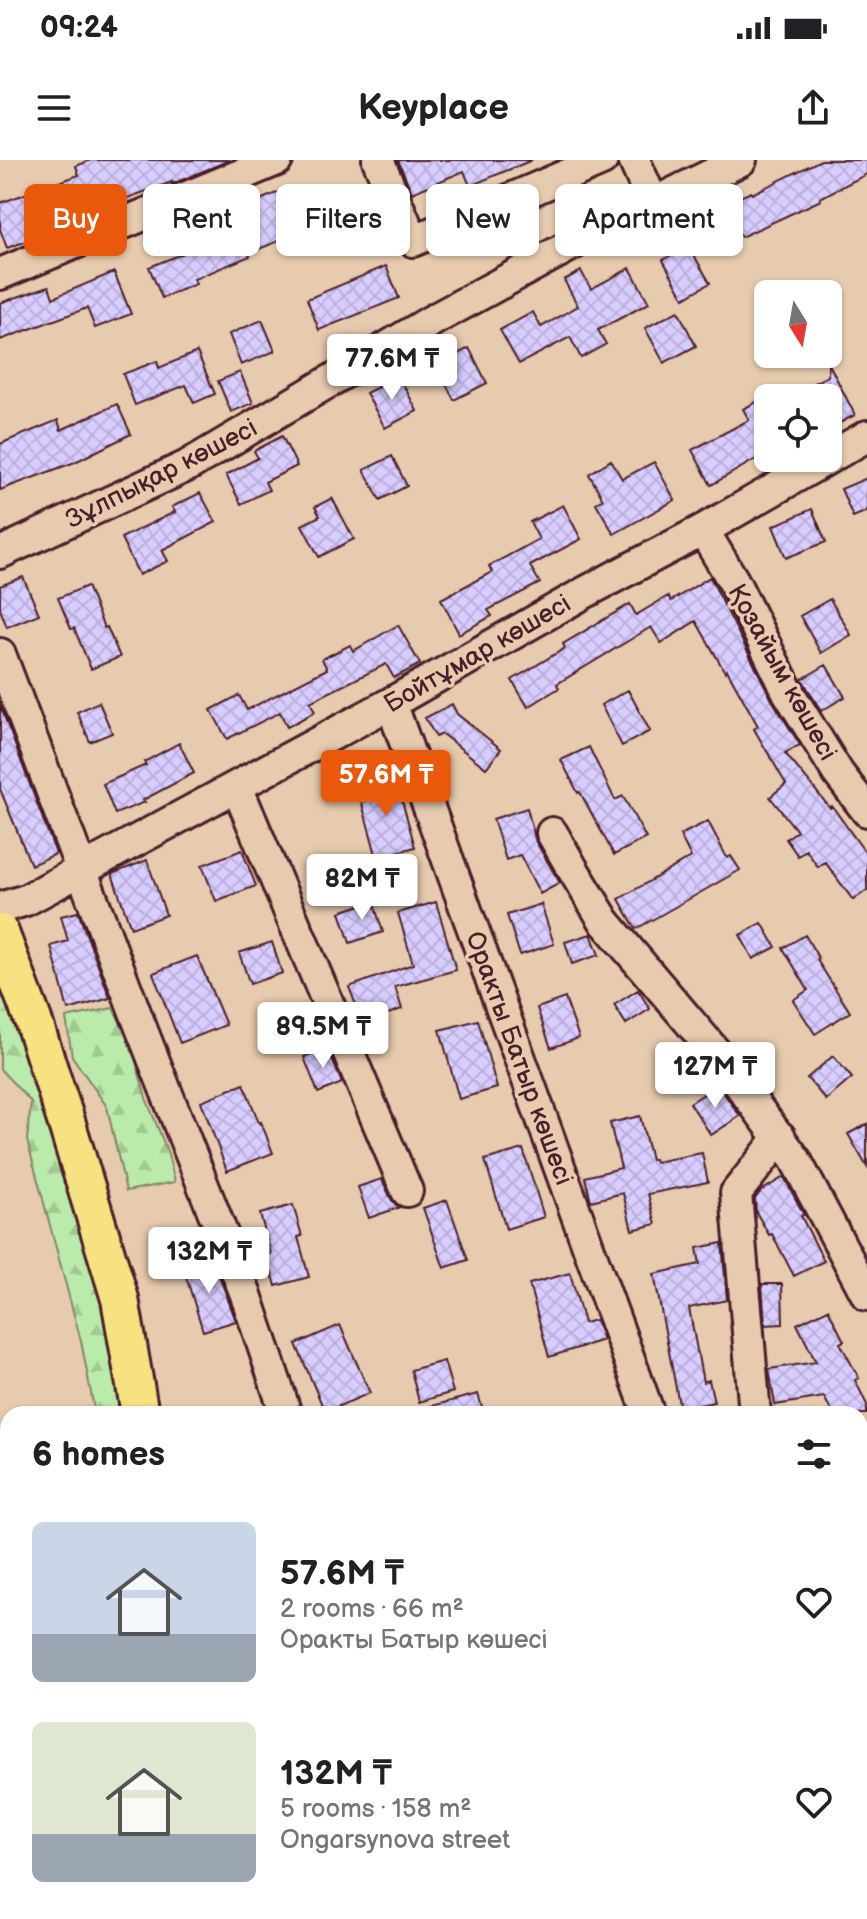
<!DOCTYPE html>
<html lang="en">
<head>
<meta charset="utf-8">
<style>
	body { margin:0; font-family:"Balsamiq Sans",sans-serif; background:#f6f6f6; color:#202124; height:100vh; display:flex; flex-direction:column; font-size:30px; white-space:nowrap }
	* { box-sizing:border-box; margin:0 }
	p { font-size:26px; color:#757577 }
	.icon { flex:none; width:44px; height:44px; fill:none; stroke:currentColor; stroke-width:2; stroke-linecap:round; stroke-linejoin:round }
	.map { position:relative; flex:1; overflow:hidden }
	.sheet { position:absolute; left:0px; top:1246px; width:868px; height:514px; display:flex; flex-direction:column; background:#fff; border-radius:24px 24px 0 0; box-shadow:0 2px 6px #0004 }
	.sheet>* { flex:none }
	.top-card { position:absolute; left:24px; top:24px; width:820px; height:72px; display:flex; gap:16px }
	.needle { width:52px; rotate:169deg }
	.controls { position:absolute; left:754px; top:120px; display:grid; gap:16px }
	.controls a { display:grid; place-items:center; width:88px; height:88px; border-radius:12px; background:#fff; box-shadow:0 2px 6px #0004; font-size:40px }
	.price { position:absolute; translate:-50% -68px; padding:0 18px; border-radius:8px; background:#fff; color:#222; font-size:26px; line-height:52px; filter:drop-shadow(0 2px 4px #0008) }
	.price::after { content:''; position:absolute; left:50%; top:48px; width:24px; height:18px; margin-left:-12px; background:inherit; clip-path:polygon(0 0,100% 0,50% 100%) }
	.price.selected { background:#ea580c; color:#fff }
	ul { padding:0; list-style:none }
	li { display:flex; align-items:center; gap:24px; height:200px; padding:0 32px }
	li span { display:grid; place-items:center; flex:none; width:224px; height:160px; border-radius:12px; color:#555 }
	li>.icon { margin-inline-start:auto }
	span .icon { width:96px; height:96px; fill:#fffc; stroke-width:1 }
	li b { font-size:34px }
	h2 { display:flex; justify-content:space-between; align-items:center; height:96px; padding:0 32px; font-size:34px }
	.pill { padding:0 28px; border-radius:12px; background:#fff; box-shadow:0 2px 6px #0004; font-size:28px; line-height:72px }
	.pill.selected { background:#ea580c; color:#fff }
	.status { display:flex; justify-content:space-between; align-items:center; height:56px; padding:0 40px; background:#fff; direction:ltr }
	.status svg { height:22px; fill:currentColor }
	header { display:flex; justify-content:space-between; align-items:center; height:104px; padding:0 32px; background:#fff; font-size:36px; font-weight:800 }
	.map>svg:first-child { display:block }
	.forest { fill:url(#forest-firs); stroke:#82856a; stroke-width:2 }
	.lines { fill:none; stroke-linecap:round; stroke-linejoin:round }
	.river { stroke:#acd5f6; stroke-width:38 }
	.building { fill:url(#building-cross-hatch); stroke:#4a1f2b; stroke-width:2 }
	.minor-casing { stroke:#4a1f2b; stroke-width:36 }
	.major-casing { stroke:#4a1f2b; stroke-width:42 }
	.minor { stroke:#e7cbae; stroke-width:30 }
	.major { stroke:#f6e281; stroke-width:36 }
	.labels { text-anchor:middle; stroke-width:7; stroke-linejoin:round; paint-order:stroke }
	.street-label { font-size:26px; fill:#4a1f2b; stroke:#e7cbae }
</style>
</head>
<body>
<div class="status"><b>09:24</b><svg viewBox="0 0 49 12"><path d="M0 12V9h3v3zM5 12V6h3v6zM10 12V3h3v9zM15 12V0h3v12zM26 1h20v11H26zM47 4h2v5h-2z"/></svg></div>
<header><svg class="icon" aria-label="menu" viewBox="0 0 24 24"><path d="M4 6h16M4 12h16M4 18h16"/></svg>Keyplace<svg class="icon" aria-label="share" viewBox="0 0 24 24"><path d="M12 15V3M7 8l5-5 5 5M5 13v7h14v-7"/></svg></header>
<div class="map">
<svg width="867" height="1759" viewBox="0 0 867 1759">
	<defs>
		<pattern id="forest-firs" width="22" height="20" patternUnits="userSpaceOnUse" patternTransform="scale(2)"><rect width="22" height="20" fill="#baebaa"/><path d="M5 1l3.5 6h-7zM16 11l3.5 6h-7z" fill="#a1c992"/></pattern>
		<pattern id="building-cross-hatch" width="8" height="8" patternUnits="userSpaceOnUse" patternTransform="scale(2)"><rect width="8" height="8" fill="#d8cdff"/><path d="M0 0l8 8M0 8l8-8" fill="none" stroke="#bbb0db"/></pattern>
	</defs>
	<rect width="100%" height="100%" fill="#e7cbae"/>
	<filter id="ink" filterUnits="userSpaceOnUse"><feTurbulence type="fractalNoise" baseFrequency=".0125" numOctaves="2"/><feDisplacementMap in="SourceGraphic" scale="16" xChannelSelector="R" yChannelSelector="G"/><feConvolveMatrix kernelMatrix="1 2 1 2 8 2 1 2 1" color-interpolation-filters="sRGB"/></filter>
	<g filter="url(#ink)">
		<path class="forest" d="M0,803L140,1254H95L81,1181L27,980L31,942L0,909Z
			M113,848L131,884L146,938L167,991L175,1022L126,1031L107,947L72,896L66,858Z"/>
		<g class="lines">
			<path class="river" d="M0,1416L8,1444
				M34,1759L35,1752"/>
		</g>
		<path class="building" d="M91,0H230L172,24V22L113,43L115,47L59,70L7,88L0,69V43L79,15L76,6Z
			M398,0H532L470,26L464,11L412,33Z
			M821,0H867V14L820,38L821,40L741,77L725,44L751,32L752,34Z
			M286,29L303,71L249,93L250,96L194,119L196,124L162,138L149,107L204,85L198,69L252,47L250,44Z
			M688,85L710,123L684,138L663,100Z
			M386,106L399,138L319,170L307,139Z
			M630,108L649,143L598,170L606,184L581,198L570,177L519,204L500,170L533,152L541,167L578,146L564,120L581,111L591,129Z
			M114,112L131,154L95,168L87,148L0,180V143L49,126L53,138Z
			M678,151L696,186L664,203L645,168Z
			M262,160L275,191L241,205L229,174Z
			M469,188L487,223L454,240L436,205Z
			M197,192L215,234L194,243L186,225L135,245L123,214L157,201L159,208Z
			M828,202L855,255L828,269V238H784L828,216Z
			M240,212L253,243L231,252L218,221Z
			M399,216L417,251L385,268L366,233Z
			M768,236V292L711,325L692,290L749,260L743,249Z
			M117,244L131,274L75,302L0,330V284L58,260L61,270Z
			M282,276L297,306L265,322L269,330L241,344L226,315L258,298L254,291Z
			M392,296L407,326L380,340L364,310Z
			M611,300L622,319L654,302L675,340L614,374L596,343L603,339L589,314Z
			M867,318V351L853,357L841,329Z
			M200,333L216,362L162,390L168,401L139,415L121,378L175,352L172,347Z
			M332,338L354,379L319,397L302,365L320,356L315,347Z
			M563,345L581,379L530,406L540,423L488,450L492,456L459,474L441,439L492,412L489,406L539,379L530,362Z
			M812,349L826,382L786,398L773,366Z
			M23,417L39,454L7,467L0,449V426Z
			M710,417L772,540L800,585L785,593L830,648L832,646L867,695V730L853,740L825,702L818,707L806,690L798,696L786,679L797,671L770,637L786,624L754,569L758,566L727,510L725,512L696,461L661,483L651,467L557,524L559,528L528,547L512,520L565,488L563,484L630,444L636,455L668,436L671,441Z
			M87,426L104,468L107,467L120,497L91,509L74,468L71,469L58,438Z
			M830,439L851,475L821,493L800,456Z
			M398,465L420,504L394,518L386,504L310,542L315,552L287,567L280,552L227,579L211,550L239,535L247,550L327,509L322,499L350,485L353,491Z
			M826,505L845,537L821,551L802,519Z
			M628,530L650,571L622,586L601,545Z
			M99,542L112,573L90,582L77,552Z
			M452,544L457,554L501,589L486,608L442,574L436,577L425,558Z
			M0,545L56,694L31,705L0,629Z
			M179,583L194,613L143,640L145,642L115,654L103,624L146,605L144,602Z
			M589,587L615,640L623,636L646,678L614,695L580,632L578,633L561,600Z
			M396,619L415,687L377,698L358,629Z
			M527,648L536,682L560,723L540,734L520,695L506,700L493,659Z
			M708,661L727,698L731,696L740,710L636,769L619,739L691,697L680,675Z
			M242,690L256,726L216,741L202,705Z
			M147,700L166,755L131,768L112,714Z
			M373,741L383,772L350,783L340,752Z
			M436,742L456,810L395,827L402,849L363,863L349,827L413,804L398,753Z
			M541,744L554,784L520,795L507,755Z
			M78,752L110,838L68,850L51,786L68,781L61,756Z
			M762,763L776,787L753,799L740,775Z
			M591,774L599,795L572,804L565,782Z
			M805,775L819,799L817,800L850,852L815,874L793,840L808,830L783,788Z
			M272,782L282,813L250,824L239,793Z
			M197,796L226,865L180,883L153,813Z
			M638,830L650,849L626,864L614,845Z
			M565,838L579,878L551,888L537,848Z
			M478,860L497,928L459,939L440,870Z
			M327,887L342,923L318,933L304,897Z
			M833,896L852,918L826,940L807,918Z
			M244,924L259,963L261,962L273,993L227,1011L201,941Z
			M718,925L740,956L711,975L690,943Z
			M640,956L651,1000L654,999L655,1002L702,993L708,1022L648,1034L656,1064L632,1070L623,1033L591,1041L585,1017L621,1008L610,963Z
			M867,964V1007L848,974Z
			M523,989L544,1057L506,1069L485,1000Z
			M784,1017L804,1055L801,1056L824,1101L794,1116L772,1074L769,1075L756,1052L755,1039L761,1031Z
			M382,1019L391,1039L396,1045L400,1047L369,1058L358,1027Z
			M447,1040L468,1100L444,1108L423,1048Z
			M293,1045L302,1076L298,1077L309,1117L276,1126L267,1095L271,1094L260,1054Z
			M722,1083L727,1140L689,1148L703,1222L709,1220L714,1242L680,1249L654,1114L700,1104L697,1088Z
			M212,1097L236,1161L203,1171L183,1107Z
			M570,1113L584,1163L596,1160L603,1180L549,1197L529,1124Z
			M762,1124H782L783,1164L765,1165Z
			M828,1149L844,1181L840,1183L859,1218L855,1220L867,1245V1254H833L824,1237L775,1245L769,1209L816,1202L797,1164Z
			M340,1165L370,1233L325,1252L296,1184Z
			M444,1201L453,1232L419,1242L411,1210Z
			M478,1234L484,1254H425L424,1248Z"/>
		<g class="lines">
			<g class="minor-casing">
				<path id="minor" d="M378,0L413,81L602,0
					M634,0L653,43
					M0,114L277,0
					M703,370L734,422L788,532L838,613L867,651
					M0,393L187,306L433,160L595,72L741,0
					M0,494L138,860L245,1132L286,1254
					M391,543L649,1254
					M237,627L407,1031
					M552,673L572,708L605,762L717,894L795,999L867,1135
					M0,748L26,740L391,543L584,433L703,370L867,276
					M755,1254L736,1033L780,977
					M511,1752L531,1759
					M820,1752L821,1759
					M425,1759L450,1755L506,1752"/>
			</g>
			<g class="major-casing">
				<path id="major" d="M0,773L33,860L67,964L120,1139L140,1254
					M237,1752L239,1759"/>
			</g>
			<use href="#minor" class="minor"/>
			<use href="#major" class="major"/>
		</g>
	</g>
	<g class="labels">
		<g class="street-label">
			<text transform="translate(161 313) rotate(-27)" y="9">Зұлпықар көшесі</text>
			<text transform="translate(477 493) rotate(-30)" y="9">Бойтұмар көшесі</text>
			<text transform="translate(783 512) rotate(61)" y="9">Қозайым көшесі</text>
			<text transform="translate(520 898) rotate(70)" y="9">Оракты Батыр көшесі</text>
		</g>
	</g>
</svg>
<div class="controls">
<a><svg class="needle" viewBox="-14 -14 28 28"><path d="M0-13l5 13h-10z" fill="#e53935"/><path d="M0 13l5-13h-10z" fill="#757577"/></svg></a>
<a><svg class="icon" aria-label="locate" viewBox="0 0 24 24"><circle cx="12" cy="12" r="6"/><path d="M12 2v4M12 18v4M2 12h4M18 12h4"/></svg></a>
</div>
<b class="price" style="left:392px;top:242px">77.6M ₸</b>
<b class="price selected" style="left:386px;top:658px">57.6M ₸</b>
<b class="price" style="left:362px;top:762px">82M ₸</b>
<b class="price" style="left:323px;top:910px">89.5M ₸</b>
<b class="price" style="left:715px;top:950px">127M ₸</b>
<b class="price" style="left:209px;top:1135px">132M ₸</b>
<div class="top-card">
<a class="pill selected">Buy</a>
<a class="pill">Rent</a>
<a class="pill">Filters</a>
<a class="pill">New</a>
<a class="pill">Apartment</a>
</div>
<section class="sheet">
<h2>6 homes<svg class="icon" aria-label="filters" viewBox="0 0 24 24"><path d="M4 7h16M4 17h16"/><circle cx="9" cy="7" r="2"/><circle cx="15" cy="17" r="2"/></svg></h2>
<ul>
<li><span style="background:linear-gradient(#c9d6e8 70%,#9aa5b1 0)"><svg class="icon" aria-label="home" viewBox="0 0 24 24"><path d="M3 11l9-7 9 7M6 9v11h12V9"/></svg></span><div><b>57.6M ₸</b><p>2 rooms · 66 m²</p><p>Оракты Батыр көшесі</p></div><svg class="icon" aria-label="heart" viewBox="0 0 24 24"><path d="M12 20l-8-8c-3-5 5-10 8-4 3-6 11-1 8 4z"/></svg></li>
<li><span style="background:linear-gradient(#dfe7d0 70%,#9aa5b1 0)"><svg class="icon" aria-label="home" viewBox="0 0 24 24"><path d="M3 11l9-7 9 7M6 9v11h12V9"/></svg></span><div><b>132M ₸</b><p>5 rooms · 158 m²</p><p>Ongarsynova street</p></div><svg class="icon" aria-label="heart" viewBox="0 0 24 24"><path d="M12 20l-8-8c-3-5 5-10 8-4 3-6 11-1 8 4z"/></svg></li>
</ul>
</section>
</div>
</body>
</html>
